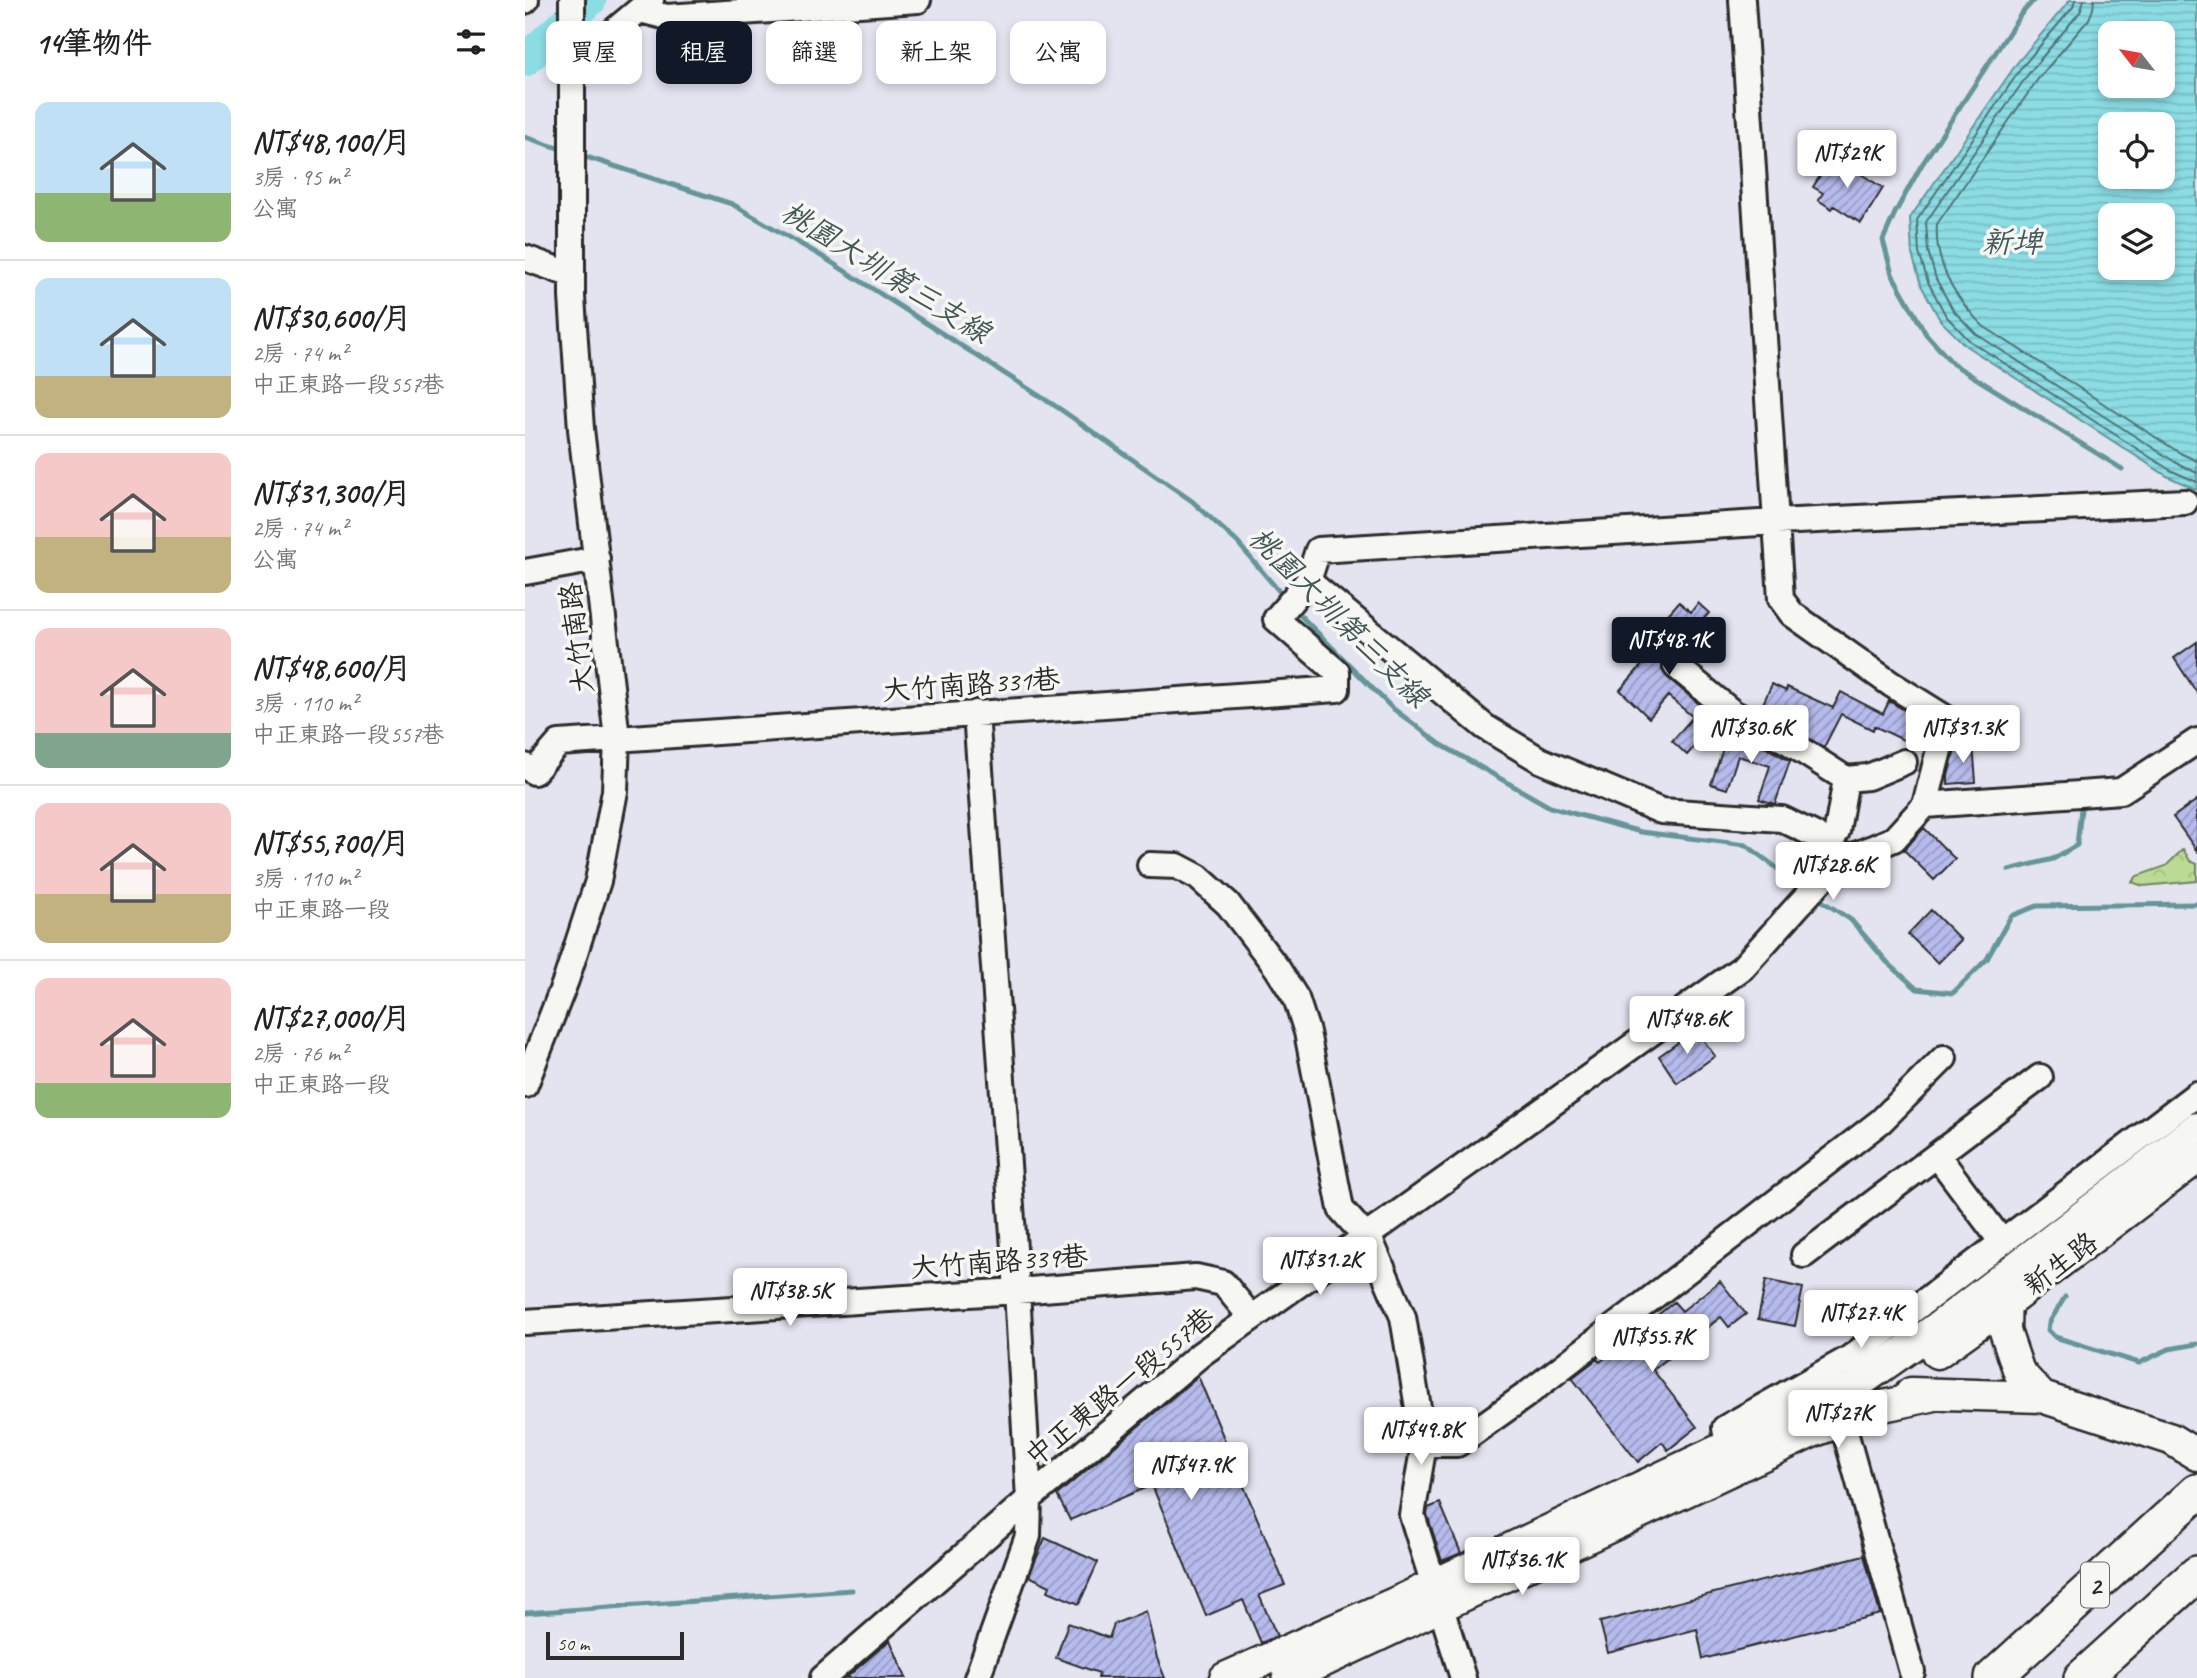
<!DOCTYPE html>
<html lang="zh-TW">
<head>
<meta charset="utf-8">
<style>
	body { margin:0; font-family:Caveat,"LXGW WenKai TC",sans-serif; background:#f2f2f2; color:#222; height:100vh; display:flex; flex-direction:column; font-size:26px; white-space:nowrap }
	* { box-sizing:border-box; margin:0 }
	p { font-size:23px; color:#767676 }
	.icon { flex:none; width:38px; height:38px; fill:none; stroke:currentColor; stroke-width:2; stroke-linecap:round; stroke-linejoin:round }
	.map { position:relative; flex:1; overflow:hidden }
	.details { display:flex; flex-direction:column; background:#fff; width:525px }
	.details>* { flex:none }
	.hud { position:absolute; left:21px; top:21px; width:665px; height:63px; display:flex; gap:14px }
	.needle { width:46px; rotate:301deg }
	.controls { position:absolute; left:1573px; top:21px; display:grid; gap:14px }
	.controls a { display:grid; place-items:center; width:77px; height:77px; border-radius:14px; background:#fff; box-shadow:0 4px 10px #0003; font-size:35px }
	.scale { position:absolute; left:21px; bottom:18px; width:138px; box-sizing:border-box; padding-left:7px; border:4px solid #2b2b2b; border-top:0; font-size:19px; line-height:24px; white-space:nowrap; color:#2b2b2b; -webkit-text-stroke:5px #f6f6f2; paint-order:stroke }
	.price { position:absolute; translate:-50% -60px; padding:0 16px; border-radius:7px; background:#fff; color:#222; font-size:23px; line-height:46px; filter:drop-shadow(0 2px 4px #0008) }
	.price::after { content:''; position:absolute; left:50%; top:42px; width:21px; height:16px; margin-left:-10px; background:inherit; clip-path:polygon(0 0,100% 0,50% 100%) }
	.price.selected { background:#111827; color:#fff }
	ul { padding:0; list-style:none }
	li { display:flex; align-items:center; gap:21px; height:175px; padding:0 35px }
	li+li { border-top:2px solid #e0e0e0 }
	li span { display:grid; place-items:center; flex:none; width:196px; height:140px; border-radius:14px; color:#555 }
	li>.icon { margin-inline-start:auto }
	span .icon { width:84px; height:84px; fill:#fffc; stroke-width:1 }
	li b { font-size:30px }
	h2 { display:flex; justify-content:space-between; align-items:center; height:84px; padding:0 35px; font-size:30px }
	.tag { padding:0 24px; border-radius:14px; background:#fff; box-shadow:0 4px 10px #0003; font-size:24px; line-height:63px }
	.tag.selected { background:#111827; color:#fff }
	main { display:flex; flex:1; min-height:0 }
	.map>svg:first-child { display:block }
	.forest { fill:url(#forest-crowns); stroke:#738360; stroke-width:2 }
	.water { fill:url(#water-rules); stroke:#659599; stroke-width:2; fill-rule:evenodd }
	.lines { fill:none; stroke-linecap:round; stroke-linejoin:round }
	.shore { stroke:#517275; stroke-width:2 }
	.stream { stroke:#659599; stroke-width:5 }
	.river { stroke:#8bdce3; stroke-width:33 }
	.building { fill:url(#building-hatch); stroke:#2b2b2b; stroke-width:2 }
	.minor-casing { stroke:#2b2b2b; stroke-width:30 }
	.major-casing { stroke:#2b2b2b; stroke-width:35 }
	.highway-casing { stroke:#2b2b2b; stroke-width:40 }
	.minor { stroke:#f6f6f2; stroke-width:24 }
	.major { stroke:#f6f6f2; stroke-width:30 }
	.highway { stroke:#f6f6f2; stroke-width:35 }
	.labels { text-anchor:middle; stroke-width:7; stroke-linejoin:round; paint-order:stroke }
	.shield { fill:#f6f6f2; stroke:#686867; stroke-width:2 }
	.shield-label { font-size:26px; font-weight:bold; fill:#2b2b2b }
	.street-label { font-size:28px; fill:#2b2b2b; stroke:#f6f6f2 }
	.water-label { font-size:30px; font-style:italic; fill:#435759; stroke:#f6f6f2 }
</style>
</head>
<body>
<main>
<section class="details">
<h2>14筆物件<svg class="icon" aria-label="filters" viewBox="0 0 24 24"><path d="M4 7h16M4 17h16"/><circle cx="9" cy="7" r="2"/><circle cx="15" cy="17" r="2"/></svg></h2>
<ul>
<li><span style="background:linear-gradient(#bfe0f5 65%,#8fb573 0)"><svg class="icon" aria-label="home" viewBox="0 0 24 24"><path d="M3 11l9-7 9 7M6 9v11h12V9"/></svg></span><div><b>NT$48,100/月</b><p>3房 · 95 m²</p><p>公寓</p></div></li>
<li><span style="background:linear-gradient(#bfe0f5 70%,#c2b280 0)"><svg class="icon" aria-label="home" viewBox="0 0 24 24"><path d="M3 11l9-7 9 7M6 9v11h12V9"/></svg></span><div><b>NT$30,600/月</b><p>2房 · 74 m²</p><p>中正東路一段557巷</p></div></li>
<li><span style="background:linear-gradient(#f6c9c9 60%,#c2b280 0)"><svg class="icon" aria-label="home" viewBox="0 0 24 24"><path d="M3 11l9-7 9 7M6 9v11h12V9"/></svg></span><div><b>NT$31,300/月</b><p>2房 · 74 m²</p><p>公寓</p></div></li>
<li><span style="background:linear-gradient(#f6c9c9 75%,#7fa58c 0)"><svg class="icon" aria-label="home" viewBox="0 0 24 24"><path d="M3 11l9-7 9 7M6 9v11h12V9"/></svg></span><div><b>NT$48,600/月</b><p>3房 · 110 m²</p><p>中正東路一段557巷</p></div></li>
<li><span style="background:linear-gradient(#f6c9c9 65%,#c2b280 0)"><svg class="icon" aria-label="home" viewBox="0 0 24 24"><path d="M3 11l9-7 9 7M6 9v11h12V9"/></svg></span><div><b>NT$55,700/月</b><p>3房 · 110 m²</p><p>中正東路一段</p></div></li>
<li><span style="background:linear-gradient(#f6c9c9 75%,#8fb573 0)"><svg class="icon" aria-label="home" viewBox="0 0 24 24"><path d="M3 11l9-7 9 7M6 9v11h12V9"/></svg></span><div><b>NT$27,000/月</b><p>2房 · 76 m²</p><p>中正東路一段</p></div></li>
</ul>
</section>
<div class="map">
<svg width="1672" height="1678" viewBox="0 0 1672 1678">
	<defs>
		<pattern id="forest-crowns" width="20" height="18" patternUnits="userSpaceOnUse" patternTransform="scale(1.75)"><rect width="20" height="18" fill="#bbdb94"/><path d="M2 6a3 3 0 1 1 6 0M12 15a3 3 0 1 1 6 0" fill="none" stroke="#a1bc80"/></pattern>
		<pattern id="water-rules" width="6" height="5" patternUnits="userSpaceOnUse" patternTransform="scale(1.75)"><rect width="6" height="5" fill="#8bdce3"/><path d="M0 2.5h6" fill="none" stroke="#78bdc3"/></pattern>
		<pattern id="building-hatch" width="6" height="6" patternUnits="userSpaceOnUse" patternTransform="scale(1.75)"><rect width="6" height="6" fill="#b6bbed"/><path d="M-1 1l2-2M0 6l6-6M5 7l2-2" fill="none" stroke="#9498c0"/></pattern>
	</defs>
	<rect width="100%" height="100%" fill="#e3e4f0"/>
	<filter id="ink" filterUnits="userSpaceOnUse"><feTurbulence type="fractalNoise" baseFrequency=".0143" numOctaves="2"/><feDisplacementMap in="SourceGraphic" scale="14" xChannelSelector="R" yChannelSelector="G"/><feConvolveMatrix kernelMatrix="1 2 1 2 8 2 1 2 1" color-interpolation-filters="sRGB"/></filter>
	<g filter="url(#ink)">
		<path class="forest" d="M1658,849L1665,861L1672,864V881L1618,886L1607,882L1612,876L1641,866Z"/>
		<path class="water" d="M1545,0H1672V490L1642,476L1441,346L1415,320L1396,285L1387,254L1385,218L1492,63ZM1586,33H1638V86H1586ZM1586,124H1638V177H1586ZM1586,215H1638V268H1586Z"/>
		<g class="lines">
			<path class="shore" d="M1550,0L1548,7L1497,67L1392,220L1394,253L1403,282L1421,316L1445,341L1645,470L1672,482
				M1559,0L1555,12L1504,73L1401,222L1403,251L1411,279L1428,310L1451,334L1650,462L1672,473
				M1569,0L1568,9L1564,19L1513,79L1412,224C1409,265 1430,298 1458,326L1655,453L1672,461"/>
			<path class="stream" d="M1509,0L1496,14L1396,166L1370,213L1358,240L1367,274L1401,334L1428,364L1597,469
				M0,137L39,150
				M55,155L207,204L298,257L535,409L667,501L712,542L759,597
				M770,610L866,707L915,744L1025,807L1116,832L1221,845L1280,889
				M1484,870L1528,859L1552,845L1557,800
				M1291,897L1326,920L1362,962L1392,989L1428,993L1462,959L1486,916L1512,906L1672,904
				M1540,1297L1524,1323L1523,1330L1530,1337L1614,1363L1644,1349L1672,1344
				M0,1613L327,1590"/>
			<path class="river" d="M0,60L65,0"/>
		</g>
		<path class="building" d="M1308,156L1358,188L1336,223L1309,206L1307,209L1293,200L1298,193L1288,187Z
			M1154,602L1166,612L1173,603L1184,613L1177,621L1167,625L1140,656L1137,663V670L1142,677L1193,720L1162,755L1147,741L1168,717L1143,696L1124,718L1095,690L1124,657L1116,650L1122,638Z
			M1672,642V693L1649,658Z
			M1247,684L1261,691L1262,687L1308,708L1316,692L1358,714L1364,701L1404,725L1393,747L1349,726L1348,730L1316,714L1299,747L1235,710Z
			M1204,731L1222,737L1265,761L1250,804L1234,799L1245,766L1213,756L1202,789L1186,784Z
			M1448,744L1451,782L1423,784V776L1431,745Z
			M1672,800V851L1648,817Z
			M1399,828L1430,859L1409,880L1379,850Z
			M1406,910L1436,940L1413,963L1383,934Z
			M1171,1030L1190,1056L1152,1083L1134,1056Z
			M1241,1280L1278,1288L1270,1326L1233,1319Z
			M1195,1281L1221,1314L1204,1327L1196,1317L1128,1370L1172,1427L1143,1450L1137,1442L1113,1462L1047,1378L1072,1359L1075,1362L1149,1302L1157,1311Z
			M673,1376L760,1585L734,1595L752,1636L736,1643L718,1600L681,1616L627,1485L545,1520L532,1495Z
			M915,1503L936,1553L917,1561L902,1514L903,1508Z
			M520,1538L573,1562L554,1604L523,1591L525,1586L504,1576Z
			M1339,1555L1355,1614L1178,1659L1172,1629L1083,1653L1075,1622Z
			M621,1611L632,1658L640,1678H573L574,1673L531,1658L543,1623L584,1638L589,1624Z
			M365,1640L381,1678H321Z"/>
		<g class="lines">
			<g class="minor-casing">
				<path id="minor" d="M1217,0L1256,599L1267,614L1366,684L1422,719L1400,805
					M0,1L1,0
					M115,10L142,17L393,0
					M46,67L126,0
					M0,258L47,275
					M0,572L72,559
					M1178,635L1151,666L1208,713L1262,741L1321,779
					M451,713L492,1291L504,1499L503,1536L452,1678
					M0,766L9,772L34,743L812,689V672L751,619L783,581
					M1303,848L1312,831L1321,779L1343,777L1379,762
					M1321,859L1303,848L1290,835L1257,819L1136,811L1015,760L960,727L783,581L793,550L1251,522L1660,502
					M625,865L652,866L673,877L703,904L752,968L771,998L782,1032L816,1209L847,1244L878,1317L899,1444H932L1001,1395L1356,1121L1419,1058
					M0,1085L41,980L73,881L90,791L92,738L56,429L47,297V0
					M1477,1242L1412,1155L1515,1077
					M1279,1255L1412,1155
					M0,1322L492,1291L671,1277L698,1283L726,1317
					M1317,1421L1387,1672
					M899,1444L887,1515L938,1678
					M1203,1447L1200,1428L1325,1358L1672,1094
					M298,1678L504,1499L676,1354L1217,968L1306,869L1321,859L1369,839L1400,805L1596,791L1672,741"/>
			</g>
			<g class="major-casing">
				<path id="major" d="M1481,1289L1480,1331L1494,1372L1517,1397
					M1412,1353L1479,1305L1672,1158
					M1386,1393L1517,1397L1646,1439L1672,1455
					M700,1678L872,1602L1328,1387L1416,1325L1672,1128
					M763,1678L1287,1432L1358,1406L1405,1396"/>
			</g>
			<g class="highway-casing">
				<path id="highway" d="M1468,1678L1672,1492
					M1557,1678L1672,1574"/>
			</g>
			<use href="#minor" class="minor"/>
			<use href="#major" class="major"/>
			<use href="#highway" class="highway"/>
		</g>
	</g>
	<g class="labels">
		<rect class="shield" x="1556" y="1562.5" width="28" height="45" rx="5"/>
		<g class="shield-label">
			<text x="1570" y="1594">2</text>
		</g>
		<g class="street-label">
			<text transform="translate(51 638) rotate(-97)" y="10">大竹南路</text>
			<text transform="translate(446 684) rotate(-4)" y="10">大竹南路331巷</text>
			<text transform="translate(474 1261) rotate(-4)" y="10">大竹南路339巷</text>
			<text transform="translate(1535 1263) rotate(-37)" y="10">新生路</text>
			<text transform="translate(594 1386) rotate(-39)" y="10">中正東路一段557巷</text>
		</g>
		<g class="water-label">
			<text x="1487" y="252">新埤</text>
			<text transform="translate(361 272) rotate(32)" y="10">桃園大圳第三支線</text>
			<text transform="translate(814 617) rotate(45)" y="10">桃園大圳第三支線</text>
		</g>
	</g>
</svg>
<div class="controls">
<a><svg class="needle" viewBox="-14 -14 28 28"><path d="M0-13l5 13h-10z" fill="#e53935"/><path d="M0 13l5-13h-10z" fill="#767676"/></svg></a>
<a><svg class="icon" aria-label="locate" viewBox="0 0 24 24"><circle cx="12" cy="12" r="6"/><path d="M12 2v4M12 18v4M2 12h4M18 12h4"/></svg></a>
<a><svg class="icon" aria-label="layers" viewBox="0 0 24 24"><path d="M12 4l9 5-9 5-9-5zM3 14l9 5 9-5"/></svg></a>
</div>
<div class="scale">50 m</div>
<b class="price" style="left:1322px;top:190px">NT$29K</b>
<b class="price selected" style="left:1144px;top:677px">NT$48.1K</b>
<b class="price" style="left:1226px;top:765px">NT$30.6K</b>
<b class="price" style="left:1438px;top:765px">NT$31.3K</b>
<b class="price" style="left:1308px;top:902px">NT$28.6K</b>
<b class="price" style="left:1162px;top:1056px">NT$48.6K</b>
<b class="price" style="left:795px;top:1297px">NT$31.2K</b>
<b class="price" style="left:265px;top:1328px">NT$38.5K</b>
<b class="price" style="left:1336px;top:1350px">NT$27.4K</b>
<b class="price" style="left:1127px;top:1374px">NT$55.7K</b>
<b class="price" style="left:1313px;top:1450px">NT$27K</b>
<b class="price" style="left:896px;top:1467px">NT$49.8K</b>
<b class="price" style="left:666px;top:1502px">NT$47.9K</b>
<b class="price" style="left:997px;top:1597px">NT$36.1K</b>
<div class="hud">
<a class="tag">買屋</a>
<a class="tag selected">租屋</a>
<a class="tag">篩選</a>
<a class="tag">新上架</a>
<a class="tag">公寓</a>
</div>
</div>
</main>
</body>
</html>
